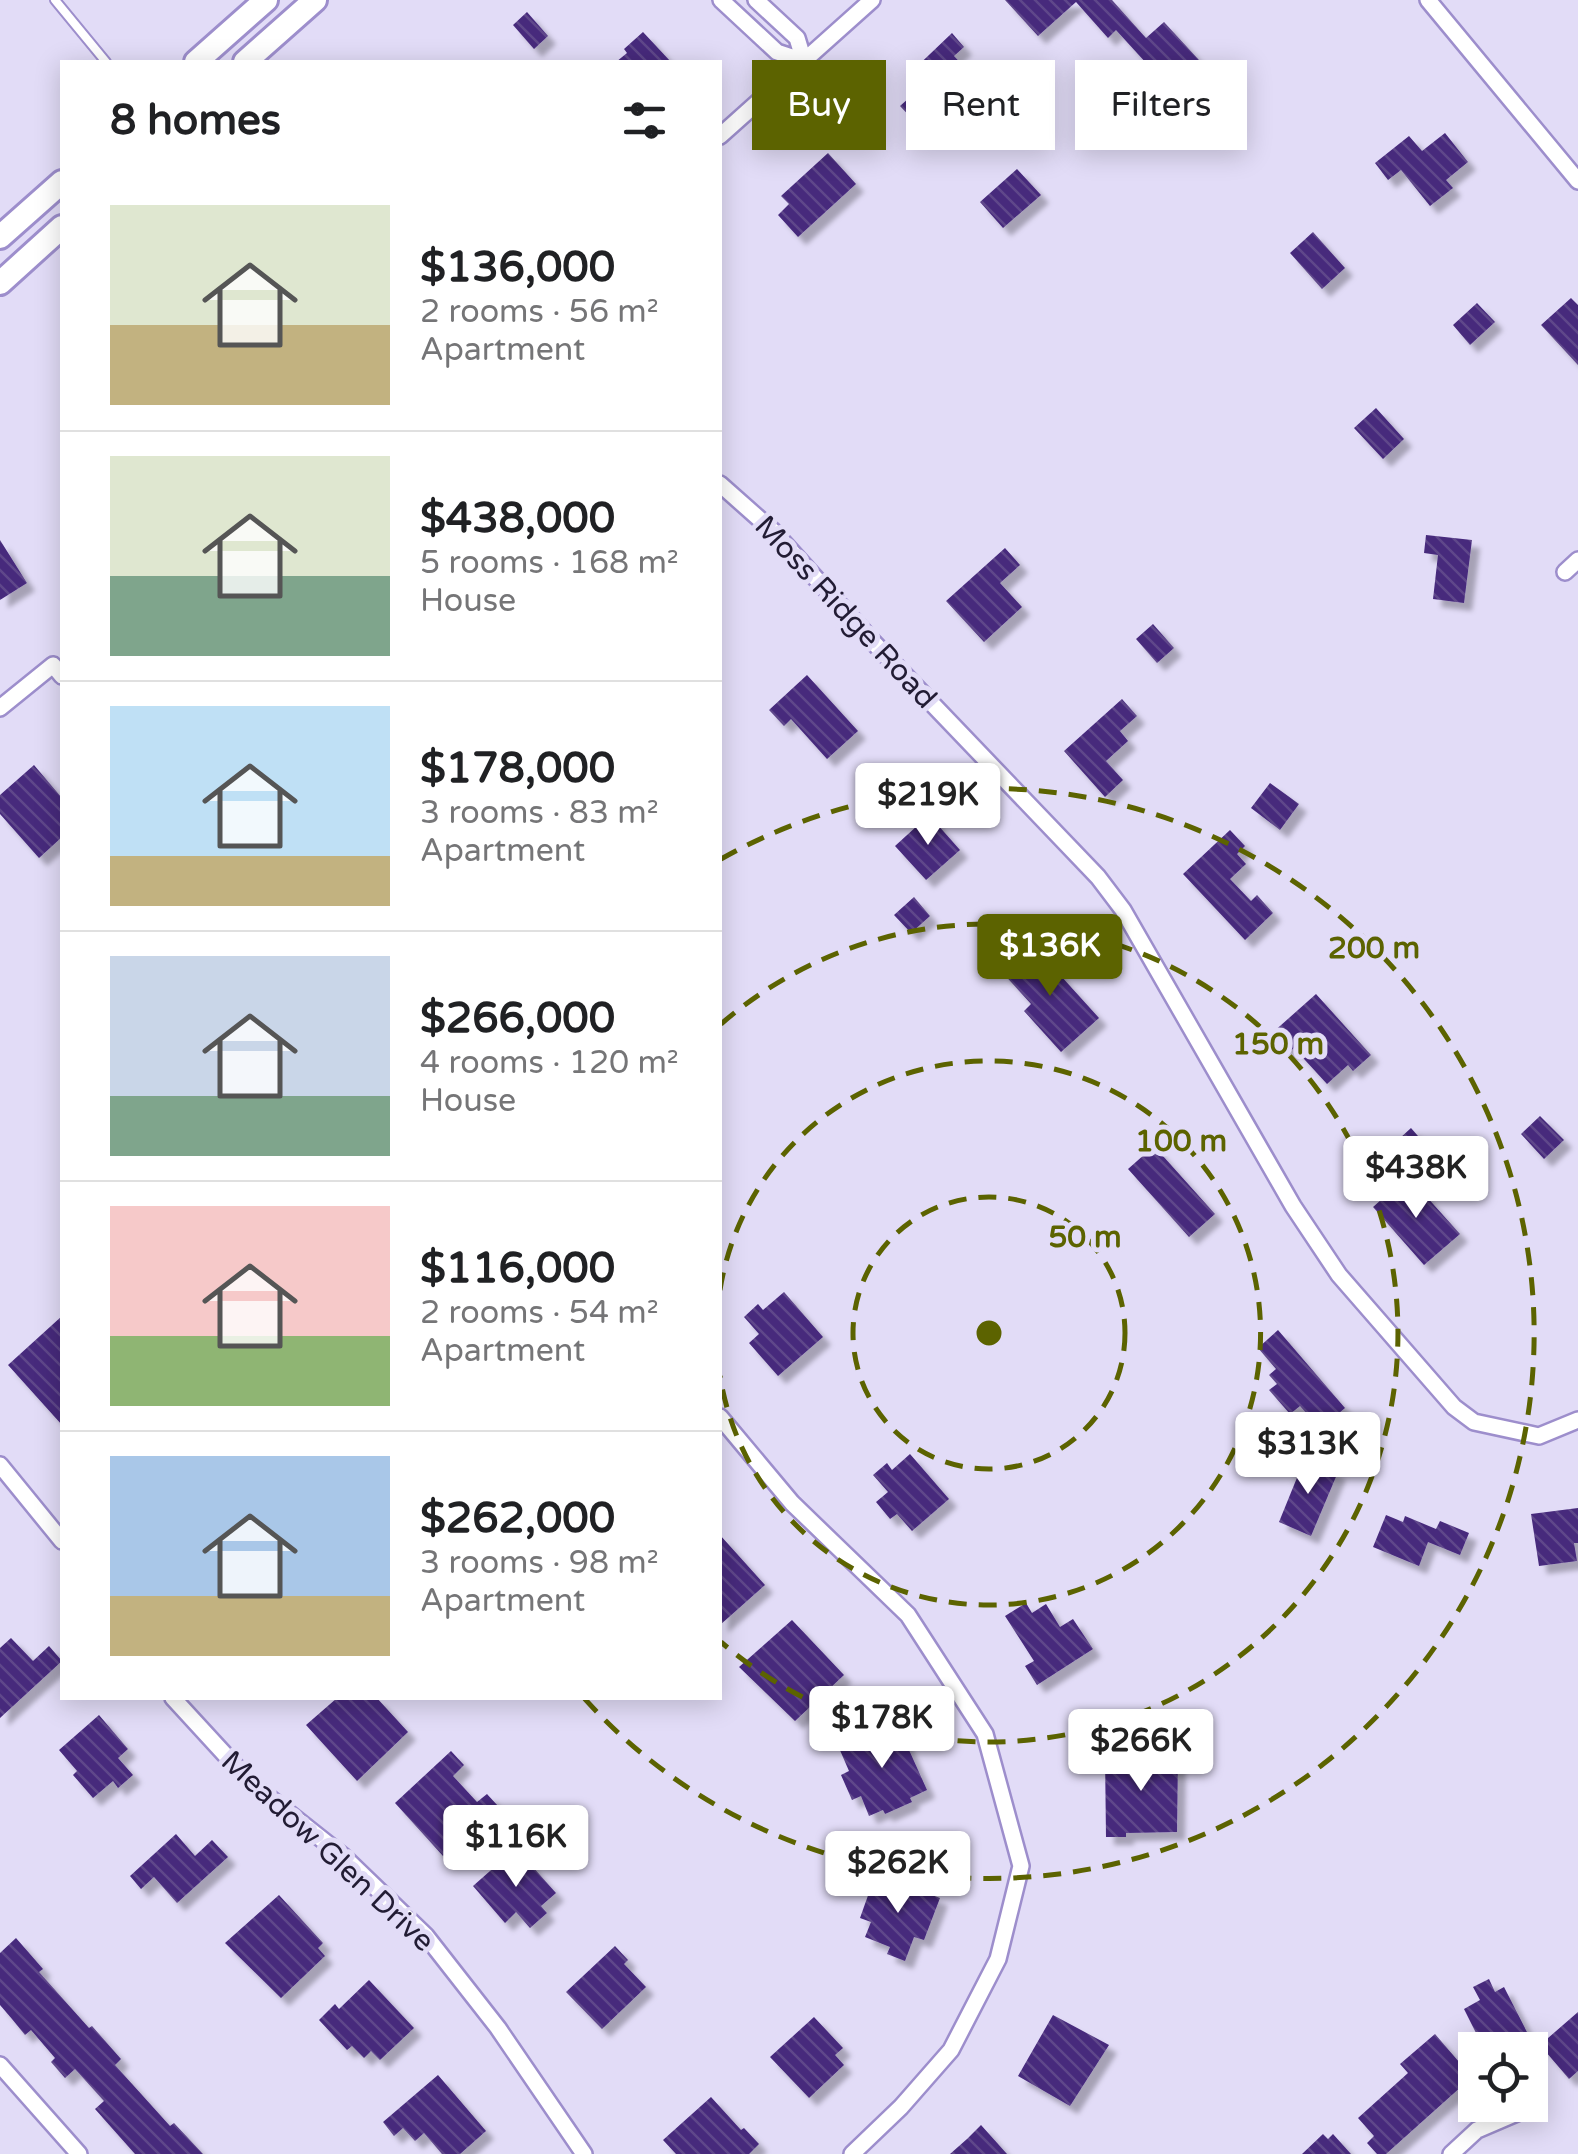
<!DOCTYPE html>
<html lang="en">
<head>
<meta charset="utf-8">
<style>
	body { margin:0; font-family:"Varela Round",sans-serif; background:#f6f6f6; color:#202124; height:100vh; display:flex; flex-direction:column; font-size:38px; white-space:nowrap }
	* { box-sizing:border-box; margin:0 }
	p { font-size:32px; color:#757577 }
	.icon { flex:none; width:55px; height:55px; fill:none; stroke:currentColor; stroke-width:2; stroke-linecap:round; stroke-linejoin:round }
	.map { position:relative; flex:1; overflow:hidden }
	.drawer { position:absolute; left:60px; top:60px; width:662px; height:1640px; display:flex; flex-direction:column; background:#fff; border-radius:0px; box-shadow:0 5px 25px #0003 }
	.drawer>* { flex:none }
	.guide { position:absolute; left:752px; top:60px; width:675px; height:90px; display:flex; gap:20px }
	.fabs { position:absolute; left:1458px; top:2032px; display:grid; gap:20px }
	.fabs a { display:grid; place-items:center; width:90px; height:90px; border-radius:0px; background:#fff; box-shadow:0 5px 25px #0003; font-size:50px }
	.price { position:absolute; translate:-50% -85px; padding:0 22px; border-radius:10px; background:#fff; color:#222; font-size:32px; line-height:65px; filter:drop-shadow(0 2px 5px #0008) }
	.price::after { content:''; position:absolute; left:50%; top:60px; width:30px; height:22px; margin-left:-15px; background:inherit; clip-path:polygon(0 0,100% 0,50% 100%) }
	.price.on { background:#5c6300; color:#fff }
	ul { padding:0; list-style:none }
	li { display:flex; align-items:center; gap:30px; height:250px; padding:0 50px }
	li+li { border-top:2px solid #e0e0e0 }
	li span { display:grid; place-items:center; flex:none; width:280px; height:200px; border-radius:0px; color:#555 }
	li>.icon { margin-inline-start:auto }
	span .icon { width:120px; height:120px; fill:#fffc; stroke-width:1 }
	li b { font-size:42px }
	h2 { display:flex; justify-content:space-between; align-items:center; height:120px; padding:0 50px; font-size:42px }
	.tag { padding:0 35px; border-radius:0px; background:#fff; box-shadow:0 5px 25px #0003; font-size:35px; line-height:90px }
	.tag.on { background:#5c6300; color:#fff }
	.map>svg:first-child { display:block }
	.building { fill:url(#building-back-hatch); filter:url(#shadow) }
	.lines { fill:none; stroke-linecap:round; stroke-linejoin:round }
	.service-casing { stroke:#9d8ecc; stroke-width:12 }
	.minor-casing { stroke:#9d8ecc; stroke-width:20 }
	.secondary-casing { stroke:#9d8ecc; stroke-width:28 }
	.service { stroke:#fff; stroke-width:8 }
	.minor { stroke:#fff; stroke-width:15 }
	.secondary { stroke:#fff; stroke-width:22 }
	.ring { fill:none; stroke:#5c6300; stroke-width:5; stroke-dasharray:18 12 }
	.labels { text-anchor:middle; stroke-width:10; stroke-linejoin:round; paint-order:stroke }
	.street-label { font-size:30px; fill:#221c34; stroke:#e2dcf7 }
	.centre { fill:#5c6300; stroke:#e2dcf7; stroke-width:5 }
	.ring-label { font-size:30px; text-anchor:middle; font-weight:bold; fill:#5c6300; stroke:#e2dcf7; stroke-width:10; stroke-linejoin:round; paint-order:stroke }
</style>
</head>
<body>
<div class="map">
<svg width="1578" height="2154" viewBox="0 0 1578 2154">
	<defs>
		<pattern id="building-back-hatch" width="6" height="6" patternUnits="userSpaceOnUse" patternTransform="scale(2.5)"><rect width="6" height="6" fill="#46297c"/><path d="M-1 5l2 2M0 0l6 6M5-1l2 2" fill="none" stroke="#5e468a"/></pattern>
		<filter id="shadow"><feDropShadow dx="8" dy="8" stdDeviation="2.5" flood-color="#0004"/></filter>
	</defs>
	<rect width="100%" height="100%" fill="#e2dcf7"/>
	<path class="building" d="M1005,0H1112L1146,38L1164,22L1199,60L1168,87L1116,30L1108,38L1076,2L1038,36Z
		M527,12L548,36L534,49L513,25Z
		M643,32L671,62H616L627,53L624,49Z
		M952,33L964,47L954,56L973,76L917,124L900,106L918,90L907,76Z
		M1445,133L1468,162L1446,180L1453,188L1430,206L1401,170L1388,180L1375,163L1409,136L1422,151Z
		M828,153L856,184L798,237L778,215L789,204L781,196Z
		M1017,169L1041,195L1003,228L980,202Z
		M1313,232L1345,268L1322,289L1290,253Z
		M1571,298L1578,305V365L1541,325Z
		M1477,303L1495,322L1470,345L1453,325Z
		M1376,408L1404,439L1383,459L1354,428Z
		M1426,535L1472,540L1464,603L1433,599L1438,555L1424,553Z
		M0,540L27,583L0,600Z
		M1005,548L1020,565L1000,583L1022,607L984,642L946,601Z
		M1153,624L1174,648L1157,663L1136,639Z
		M807,675L858,731L827,759L791,719L784,726L769,710Z
		M1122,699L1137,716L1120,731L1128,741L1106,761L1123,780L1105,797L1064,751Z
		M34,765L62,798V837L39,858L0,814V795Z
		M1270,783L1299,804L1280,830L1251,808Z
		M929,815L960,850L926,880L895,846Z
		M1230,830L1245,846L1237,854L1246,864L1230,879L1251,901L1257,895L1273,913L1245,940L1183,874Z
		M914,897L930,916L911,933L894,915Z
		M1032,944L1099,1018L1061,1052L1024,1011L1031,1004L1001,971Z
		M1316,994L1371,1055L1353,1071L1348,1065L1327,1084L1294,1048L1288,1053L1271,1034Z
		M1540,1116L1564,1140L1544,1159L1521,1134Z
		M1411,1128L1432,1152L1408,1174L1387,1150Z
		M1154,1146L1215,1214L1189,1237L1128,1169Z
		M1408,1176L1460,1234L1424,1265L1373,1207Z
		M784,1292L823,1337L778,1376L749,1343L759,1334L744,1317L758,1304L763,1310Z
		M62,1316V1425L8,1365Z
		M1278,1330L1345,1408L1320,1429L1300,1406L1290,1414L1269,1390L1277,1384L1269,1375L1276,1369L1258,1348Z
		M910,1454L949,1499L912,1531L897,1514L890,1519L876,1502L888,1492L873,1475L887,1463L892,1470Z
		M1305,1458L1338,1472L1311,1536L1279,1522Z
		M1578,1508V1543H1574L1577,1561L1539,1566L1531,1514Z
		M1386,1515L1403,1522L1405,1516L1436,1529L1440,1521L1469,1533L1460,1555L1428,1542L1419,1566L1373,1547Z
		M720,1535L765,1585L720,1625Z
		M1026,1603L1032,1613L1046,1604L1060,1627L1073,1619L1093,1649L1037,1685L1025,1666L1034,1661L1005,1616Z
		M792,1620L844,1675L795,1721L739,1667Z
		M11,1638L33,1661L49,1646L62,1661L0,1718V1648Z
		M337,1698H377L408,1732L357,1781L306,1725Z
		M99,1715L128,1749L118,1758L133,1775L118,1788L113,1781L93,1798L73,1775L77,1771L59,1750Z
		M896,1721L927,1790L910,1798L912,1802L885,1814L883,1810L869,1816L861,1796L852,1800L841,1775L849,1771L839,1748Z
		M451,1751L464,1765L453,1776L477,1802L487,1794L498,1806L443,1856L395,1803Z
		M1105,1755H1178L1177,1832L1126,1833V1837H1106Z
		M176,1834L195,1856L212,1840L228,1857L177,1903L154,1877L141,1889L130,1876Z
		M516,1848L556,1893L541,1906L547,1913L530,1928L516,1912L505,1923L473,1886Z
		M885,1877L940,1898L924,1940L914,1937L905,1961L887,1954L890,1947L865,1937L871,1922L860,1918L871,1887L880,1890Z
		M279,1895L323,1943L318,1948L325,1956L281,1998L225,1943Z
		M16,1938L43,1969L39,1972L89,2028L92,2026L121,2059L115,2065L170,2126L174,2123L203,2154H135L95,2109L104,2101L75,2069L65,2078L51,2062L55,2058L31,2030L25,2035L12,2019L0,2005V1953Z
		M615,1946L628,1960L624,1964L646,1987L602,2029L566,1992Z
		M1489,1979L1495,1992L1504,1987L1530,2038L1507,2050H1477L1472,2040L1478,2037L1464,2009L1480,2000L1473,1987Z
		M369,1980L414,2028L380,2060L371,2051L364,2058L352,2046L347,2050L319,2020L335,2004L339,2009Z
		M1578,2012V2071L1569,2079L1540,2045Z
		M1053,2015L1109,2045L1070,2106L1018,2076Z
		M814,2017L843,2048L835,2055L844,2065L809,2098L770,2057Z
		M1435,2034L1472,2077L1386,2154H1377L1367,2143L1374,2136L1358,2118L1408,2073L1400,2064Z
		M438,2075L486,2131L460,2154H442L424,2133L415,2141L403,2128L394,2136L383,2122Z
		M711,2097L741,2130L744,2128L759,2144L749,2154H676L663,2140Z
		M981,2125L1007,2154H950L967,2139Z
		M1323,2134L1328,2139L1333,2134L1351,2154H1302Z"/>
	<g class="lines">
		<g class="service-casing">
			<path id="service" d="M55,0L106,62"/>
		</g>
		<g class="minor-casing">
			<path id="minor" d="M721,0L777,52L804,61L797,38L756,0
				M1428,0L1578,181
				M720,136L872,0
				M720,484L773,531L874,643L1098,877L1123,910L1293,1206L1339,1275L1454,1407L1474,1422L1539,1436L1578,1420
				M1565,572L1578,560
				M0,708L53,665L62,676
				M720,1417L792,1503L908,1615L985,1734L1021,1866L998,1959L951,2050L901,2107L852,2154
				M0,1465L62,1541
				M173,1698L252,1784L343,1856L426,1936L498,2028L584,2154
				M0,2065L79,2154
				M1451,2154L1477,2130L1533,2106"/>
		</g>
		<g class="secondary-casing">
			<path id="secondary" d="M196,62L266,0
				M245,62L315,0
				M0,237L62,182
				M0,283L62,227"/>
		</g>
		<use href="#service" class="service"/>
		<use href="#minor" class="minor"/>
		<use href="#secondary" class="secondary"/>
	</g>
	<g class="ring">
		<circle cx="989" cy="1333" r="136"/>
		<path d="M720 1290A272 272 0 1 1 720 1376"/>
		<path d="M721 1024A409 409 0 1 1 721 1642"/>
		<path d="M721 859A545 545 0 1 1 584 1698"/>
	</g>
	<g class="labels">
		<g class="street-label">
			<text transform="translate(846 612) rotate(47)" y="10">Moss Ridge Road</text>
			<text transform="translate(328 1851) rotate(43)" y="10">Meadow Glen Drive</text>
		</g>
	</g>
	<circle cx="989" cy="1333" r="15" class="centre"/>
	<g class="ring-label">
		<text x="1374" y="958">200 m</text>
		<text x="1278" y="1054">150 m</text>
		<text x="1181" y="1151">100 m</text>
		<text x="1085" y="1247">50 m</text>
	</g>
</svg>
<div class="fabs">
<a><svg class="icon" aria-label="locate" viewBox="0 0 24 24"><circle cx="12" cy="12" r="6"/><path d="M12 2v4M12 18v4M2 12h4M18 12h4"/></svg></a>
</div>
<b class="price" style="left:928px;top:848px">$219K</b>
<b class="price on" style="left:1050px;top:999px">$136K</b>
<b class="price" style="left:1416px;top:1221px">$438K</b>
<b class="price" style="left:1308px;top:1497px">$313K</b>
<b class="price" style="left:882px;top:1771px">$178K</b>
<b class="price" style="left:1141px;top:1794px">$266K</b>
<b class="price" style="left:516px;top:1890px">$116K</b>
<b class="price" style="left:898px;top:1916px">$262K</b>
<div class="guide">
<a class="tag on">Buy</a>
<a class="tag">Rent</a>
<a class="tag">Filters</a>
</div>
<section class="drawer">
<h2>8 homes<svg class="icon" aria-label="filters" viewBox="0 0 24 24"><path d="M4 7h16M4 17h16"/><circle cx="9" cy="7" r="2"/><circle cx="15" cy="17" r="2"/></svg></h2>
<ul>
<li><span style="background:linear-gradient(#dfe7d0 60%,#c2b280 0)"><svg class="icon" aria-label="home" viewBox="0 0 24 24"><path d="M3 11l9-7 9 7M6 9v11h12V9"/></svg></span><div><b>$136,000</b><p>2 rooms · 56 m²</p><p>Apartment</p></div></li>
<li><span style="background:linear-gradient(#dfe7d0 60%,#7fa58c 0)"><svg class="icon" aria-label="home" viewBox="0 0 24 24"><path d="M3 11l9-7 9 7M6 9v11h12V9"/></svg></span><div><b>$438,000</b><p>5 rooms · 168 m²</p><p>House</p></div></li>
<li><span style="background:linear-gradient(#bfe0f5 75%,#c2b280 0)"><svg class="icon" aria-label="home" viewBox="0 0 24 24"><path d="M3 11l9-7 9 7M6 9v11h12V9"/></svg></span><div><b>$178,000</b><p>3 rooms · 83 m²</p><p>Apartment</p></div></li>
<li><span style="background:linear-gradient(#c9d6e8 70%,#7fa58c 0)"><svg class="icon" aria-label="home" viewBox="0 0 24 24"><path d="M3 11l9-7 9 7M6 9v11h12V9"/></svg></span><div><b>$266,000</b><p>4 rooms · 120 m²</p><p>House</p></div></li>
<li><span style="background:linear-gradient(#f6c9c9 65%,#8fb573 0)"><svg class="icon" aria-label="home" viewBox="0 0 24 24"><path d="M3 11l9-7 9 7M6 9v11h12V9"/></svg></span><div><b>$116,000</b><p>2 rooms · 54 m²</p><p>Apartment</p></div></li>
<li><span style="background:linear-gradient(#a9c7e8 70%,#c2b280 0)"><svg class="icon" aria-label="home" viewBox="0 0 24 24"><path d="M3 11l9-7 9 7M6 9v11h12V9"/></svg></span><div><b>$262,000</b><p>3 rooms · 98 m²</p><p>Apartment</p></div></li>
</ul>
</section>
</div>
</body>
</html>
